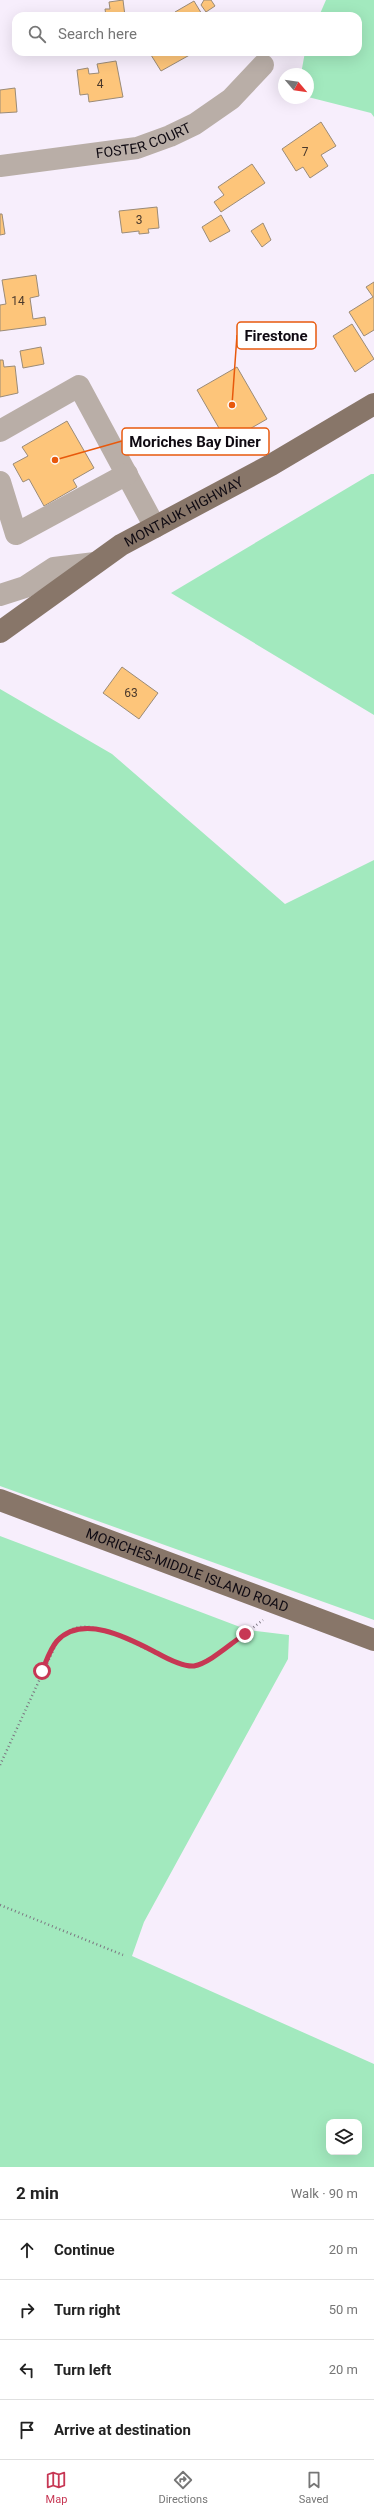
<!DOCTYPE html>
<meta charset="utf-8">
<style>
:root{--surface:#fff;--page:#f2f2f2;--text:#222;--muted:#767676;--line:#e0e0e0;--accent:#c73754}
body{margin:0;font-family:Roboto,sans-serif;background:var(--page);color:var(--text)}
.controls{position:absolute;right:12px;bottom:12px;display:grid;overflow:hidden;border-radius:8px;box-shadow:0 4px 16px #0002}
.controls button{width:36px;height:36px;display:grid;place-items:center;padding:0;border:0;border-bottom:1px solid var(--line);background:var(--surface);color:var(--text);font:20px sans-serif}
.compass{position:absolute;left:278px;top:68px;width:36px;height:36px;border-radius:50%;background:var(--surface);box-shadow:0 4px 16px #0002;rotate:119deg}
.stop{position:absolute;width:12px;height:12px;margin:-9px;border:3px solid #c73754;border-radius:50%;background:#fff}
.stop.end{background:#c73754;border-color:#fff;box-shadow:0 1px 4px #0008}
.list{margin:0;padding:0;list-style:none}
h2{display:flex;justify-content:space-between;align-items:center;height:52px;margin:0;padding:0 16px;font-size:17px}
h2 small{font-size:13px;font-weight:400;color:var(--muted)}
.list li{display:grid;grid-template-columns:26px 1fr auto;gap:12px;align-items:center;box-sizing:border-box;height:60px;padding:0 16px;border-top:1px solid var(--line)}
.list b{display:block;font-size:15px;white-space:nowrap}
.list em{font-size:13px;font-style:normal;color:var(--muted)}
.icon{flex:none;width:22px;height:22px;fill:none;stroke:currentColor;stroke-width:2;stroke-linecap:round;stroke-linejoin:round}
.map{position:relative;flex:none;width:374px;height:2167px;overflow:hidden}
.search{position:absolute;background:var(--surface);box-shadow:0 4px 16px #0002;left:12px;right:12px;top:12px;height:44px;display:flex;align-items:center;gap:10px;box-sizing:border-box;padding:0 14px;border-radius:12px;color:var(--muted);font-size:15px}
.sheet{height:292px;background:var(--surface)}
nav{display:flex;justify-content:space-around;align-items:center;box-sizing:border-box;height:56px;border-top:1px solid var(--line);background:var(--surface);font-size:11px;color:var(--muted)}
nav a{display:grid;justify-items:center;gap:2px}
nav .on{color:var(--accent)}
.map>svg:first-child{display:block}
</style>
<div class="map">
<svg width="374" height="2167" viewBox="0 0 374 2167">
<rect width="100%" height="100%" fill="#f7eefc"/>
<!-- green -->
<path fill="#a2e9be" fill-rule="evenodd" d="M326 0H374V117L371 113 308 97V74H301L305 52H358V16H319Z
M371 474H374V715L171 593Z
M0 689 112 754 285 904 374 860V1620L0 1486Z
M0 1536 248 1630 289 1635 288 1659 144 1922 132 1956 374 2064V2167H0ZM329 2122H359V2152H329Z"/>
<!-- building -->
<path fill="#fdc57a" stroke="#9b8b77" d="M123 0 125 16H106L105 9H110L109 2Z
M211 0 215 6 206 12 201 5 204 0Z
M194 1 203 16H177L175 12Z
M156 52H195L161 71 151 55Z
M116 61 123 97 89 102 88 94 80 95 77 70 88 68 89 74 99 73 97 64Z
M15 88 17 112 0 113V90Z
M321 122 336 146 321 155 328 166 310 178 303 167 296 171 282 149Z
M252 164 265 183 221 212 214 202 224 195 218 187Z
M157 207 159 228 148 229 149 233 139 234V231L122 233 119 211Z
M0 214H2L5 234 0 235Z
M221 215 230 231 210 242 202 227Z
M263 223 271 240 262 247 251 231Z
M36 275 39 296 30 298 33 319 45 317 46 325 0 331V305L6 304 2 280Z
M374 282V330L364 336 349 312 373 297 366 287Z
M352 324 374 359 355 372 333 336Z
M41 347 44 364 23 368 20 351Z
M0 360H3L4 367 15 366 18 393 0 397Z
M237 367 267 419 227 442 197 390Z
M67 421 94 468 73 480 77 487 44 506 29 479 23 482 13 464 28 456 22 447Z
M122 667 158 693 139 719 103 693Z"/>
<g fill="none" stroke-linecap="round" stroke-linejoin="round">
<!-- path -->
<path stroke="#7c7580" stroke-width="2.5" stroke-dasharray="1 3" stroke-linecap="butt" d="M0 1765 57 1642C61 1638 66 1633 71 1630 100 1614 161 1664 192 1666 204 1667 251 1629 263 1620
M0 1905 123 1955"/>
<!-- minor -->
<g stroke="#b9aea7" stroke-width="22">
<path id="s1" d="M0 166 137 148 170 136 195 124 231 99 263 65"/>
<path d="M0 431 79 386 155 527"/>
<path d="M0 482 16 534 127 474"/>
<path d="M0 595 25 587 54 568 95 563"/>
</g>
<!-- major -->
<g stroke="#887669" stroke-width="22">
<path id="s2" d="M0 632 121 545 271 465 374 404"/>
<path id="s3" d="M0 1500 374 1640"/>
</g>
</g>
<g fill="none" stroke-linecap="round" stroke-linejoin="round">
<!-- route -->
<path stroke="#c73754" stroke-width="5" d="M42 1671C46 1662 50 1649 57 1641 83 1613 130 1639 157 1653 166 1658 184 1667 194 1666 210 1663 231 1643 245 1634"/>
</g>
<g text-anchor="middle" stroke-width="3" stroke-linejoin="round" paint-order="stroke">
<!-- number labels -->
<g font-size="12" fill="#4a392c">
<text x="100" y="88">4</text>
<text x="305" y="156">7</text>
<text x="139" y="224">3</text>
<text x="18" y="305">14</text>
<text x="131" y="697">63</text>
</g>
<!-- street labels -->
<g font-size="14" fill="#0f0a12" stroke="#fff">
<text dy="5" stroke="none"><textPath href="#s1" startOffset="146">FOSTER COURT</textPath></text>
<text dy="5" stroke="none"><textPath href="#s2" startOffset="220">MONTAUK HIGHWAY</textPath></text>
<text dy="5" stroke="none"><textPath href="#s3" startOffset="200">MORICHES-MIDDLE ISLAND ROAD</textPath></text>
</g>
</g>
<!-- callouts -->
<path fill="none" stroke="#e8590c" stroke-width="1.5" d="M232 405L237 335M55 460L122 441"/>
<g fill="#e8590c" stroke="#fff" stroke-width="1.5">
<circle cx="232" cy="405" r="4"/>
<circle cx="55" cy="460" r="4"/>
</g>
<g fill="#fff" stroke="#e8590c" stroke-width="1.5">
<rect x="237" y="322" width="79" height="27" rx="4"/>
<rect x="122" y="428" width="147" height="27" rx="4"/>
</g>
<g font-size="15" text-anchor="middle" font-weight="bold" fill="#0f0a12">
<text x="276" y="341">Firestone</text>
<text x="195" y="447">Moriches Bay Diner</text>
</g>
</svg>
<div class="controls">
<button><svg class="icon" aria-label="layers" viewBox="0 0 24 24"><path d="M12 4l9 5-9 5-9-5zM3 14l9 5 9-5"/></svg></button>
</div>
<svg class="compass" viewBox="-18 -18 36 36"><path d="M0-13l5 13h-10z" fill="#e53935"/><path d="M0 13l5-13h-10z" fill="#767676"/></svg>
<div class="stop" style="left:42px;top:1671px"></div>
<div class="stop end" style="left:245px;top:1634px"></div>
<div class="search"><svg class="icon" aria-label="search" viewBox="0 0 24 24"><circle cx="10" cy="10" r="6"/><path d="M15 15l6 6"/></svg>Search here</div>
</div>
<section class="sheet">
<h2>2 min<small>Walk · 90 m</small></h2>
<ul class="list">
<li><svg class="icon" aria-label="ahead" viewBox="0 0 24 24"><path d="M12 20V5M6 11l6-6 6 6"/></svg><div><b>Continue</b></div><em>20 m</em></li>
<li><svg class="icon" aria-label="right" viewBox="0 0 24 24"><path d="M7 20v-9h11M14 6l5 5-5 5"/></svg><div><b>Turn right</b></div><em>50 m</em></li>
<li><svg class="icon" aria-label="left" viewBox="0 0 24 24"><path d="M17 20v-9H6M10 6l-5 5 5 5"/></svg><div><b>Turn left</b></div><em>20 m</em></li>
<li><svg class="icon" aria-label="arrive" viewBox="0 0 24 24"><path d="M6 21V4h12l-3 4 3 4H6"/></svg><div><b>Arrive at destination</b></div></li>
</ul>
</section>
<nav>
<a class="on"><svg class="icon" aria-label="map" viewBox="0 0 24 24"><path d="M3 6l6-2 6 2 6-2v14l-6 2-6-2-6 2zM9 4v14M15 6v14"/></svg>Map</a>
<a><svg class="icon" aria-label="directions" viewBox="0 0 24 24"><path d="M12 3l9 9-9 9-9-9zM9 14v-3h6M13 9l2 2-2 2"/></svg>Directions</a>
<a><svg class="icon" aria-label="saved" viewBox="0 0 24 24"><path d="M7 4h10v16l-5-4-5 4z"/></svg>Saved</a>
</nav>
